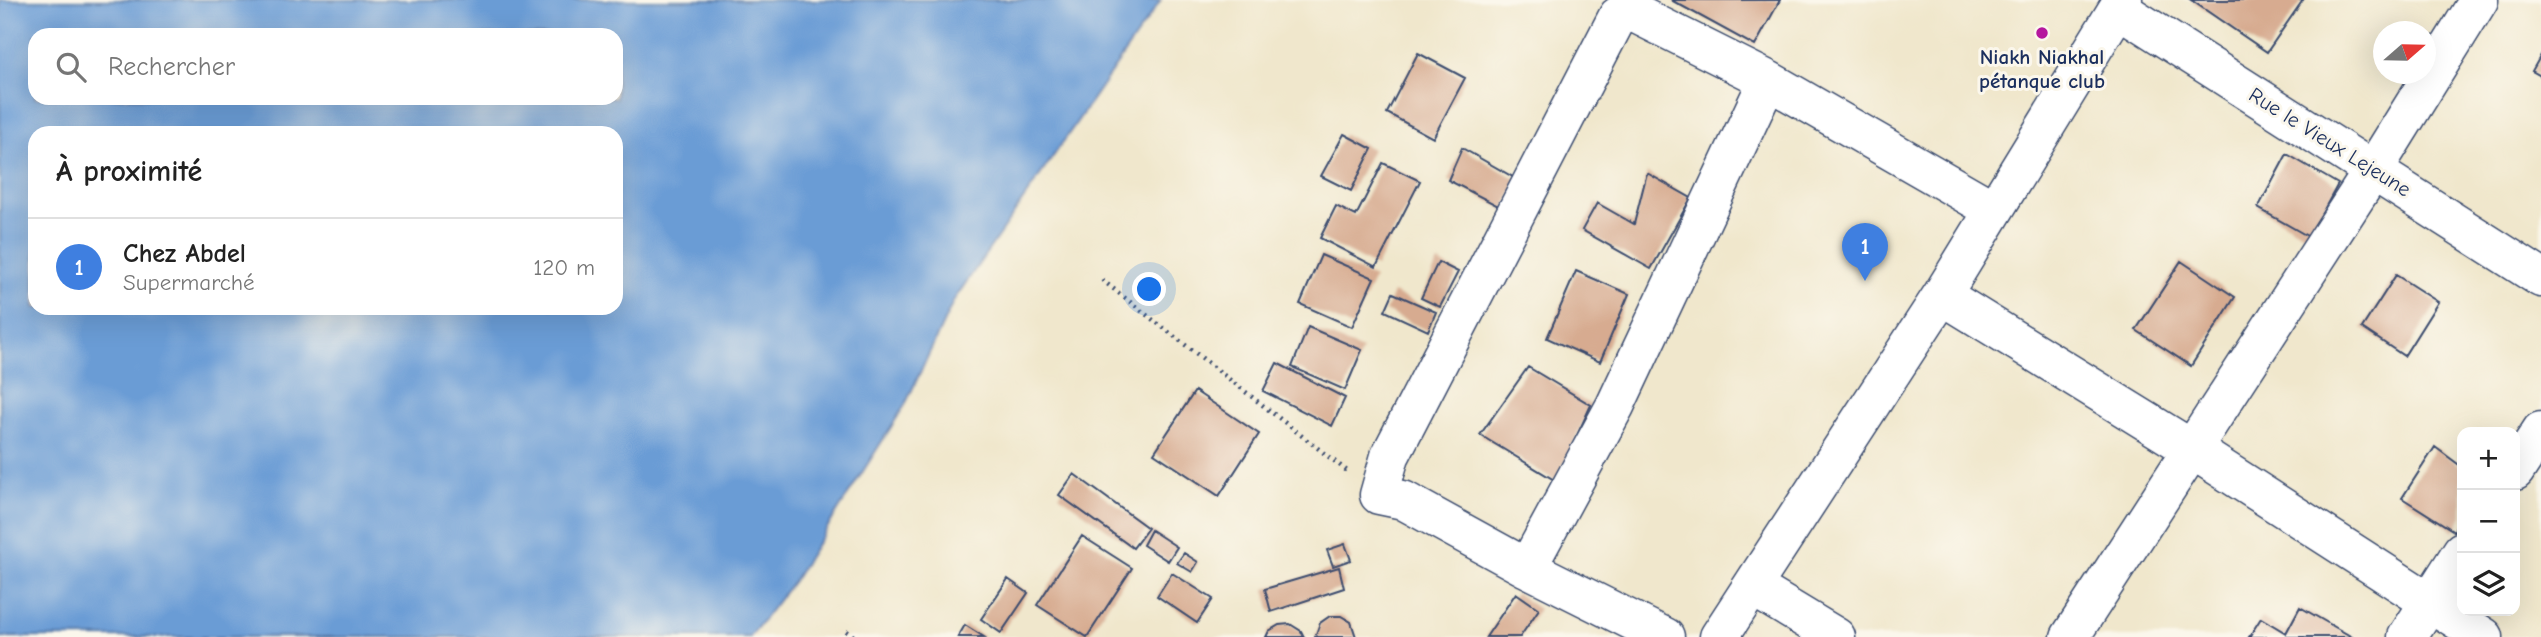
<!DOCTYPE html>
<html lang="fr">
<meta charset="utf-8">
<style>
:root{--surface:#fff;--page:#f6f6f6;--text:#222;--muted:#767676;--line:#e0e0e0;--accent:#111827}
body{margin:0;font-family:"Comic Neue",sans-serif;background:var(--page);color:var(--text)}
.controls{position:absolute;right:21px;bottom:21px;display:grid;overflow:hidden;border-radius:14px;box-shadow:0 7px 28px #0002}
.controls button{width:63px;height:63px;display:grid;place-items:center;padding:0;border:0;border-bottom:2px solid var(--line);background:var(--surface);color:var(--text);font:35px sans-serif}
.compass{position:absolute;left:2373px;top:21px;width:63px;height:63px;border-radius:50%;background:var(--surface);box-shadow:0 7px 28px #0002;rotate:70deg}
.you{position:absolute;left:1150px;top:290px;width:24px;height:24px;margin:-18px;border:5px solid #fff;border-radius:50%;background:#1a73e8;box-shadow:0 0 0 10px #1a73e833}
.badge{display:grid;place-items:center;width:46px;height:46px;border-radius:50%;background:var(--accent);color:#fff;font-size:23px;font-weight:700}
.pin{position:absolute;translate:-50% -58px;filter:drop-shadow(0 2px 4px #0008)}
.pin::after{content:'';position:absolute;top:37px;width:24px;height:21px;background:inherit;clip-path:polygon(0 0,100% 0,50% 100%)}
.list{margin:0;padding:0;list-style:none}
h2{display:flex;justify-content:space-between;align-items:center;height:91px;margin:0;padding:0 28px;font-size:30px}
h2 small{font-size:23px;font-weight:400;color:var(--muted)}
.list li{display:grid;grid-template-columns:46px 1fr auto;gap:21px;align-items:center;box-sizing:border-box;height:98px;padding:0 28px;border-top:2px solid var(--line)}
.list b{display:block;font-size:26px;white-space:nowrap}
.list p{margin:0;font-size:23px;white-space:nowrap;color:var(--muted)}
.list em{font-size:23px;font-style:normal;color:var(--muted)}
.icon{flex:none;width:38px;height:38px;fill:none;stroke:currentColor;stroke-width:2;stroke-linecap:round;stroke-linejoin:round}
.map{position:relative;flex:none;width:2541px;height:637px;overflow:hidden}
.search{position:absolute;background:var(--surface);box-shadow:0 7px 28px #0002;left:28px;top:28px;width:595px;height:77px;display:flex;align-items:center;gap:18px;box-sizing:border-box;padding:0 24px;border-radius:21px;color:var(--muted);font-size:26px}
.panel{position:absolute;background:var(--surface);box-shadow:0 7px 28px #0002;left:28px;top:126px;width:595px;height:189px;border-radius:21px}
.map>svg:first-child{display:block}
</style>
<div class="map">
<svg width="2541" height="637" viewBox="0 0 2541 637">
<rect width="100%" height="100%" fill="#fbf7ec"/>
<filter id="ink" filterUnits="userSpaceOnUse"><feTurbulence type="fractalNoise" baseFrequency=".0143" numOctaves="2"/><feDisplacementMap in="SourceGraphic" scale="14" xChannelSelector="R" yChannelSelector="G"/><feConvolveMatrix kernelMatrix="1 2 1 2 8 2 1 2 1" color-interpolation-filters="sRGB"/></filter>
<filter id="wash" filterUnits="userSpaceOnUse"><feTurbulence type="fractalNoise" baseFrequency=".00686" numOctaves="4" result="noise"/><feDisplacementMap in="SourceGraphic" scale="28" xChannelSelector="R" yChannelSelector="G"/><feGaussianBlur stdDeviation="1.57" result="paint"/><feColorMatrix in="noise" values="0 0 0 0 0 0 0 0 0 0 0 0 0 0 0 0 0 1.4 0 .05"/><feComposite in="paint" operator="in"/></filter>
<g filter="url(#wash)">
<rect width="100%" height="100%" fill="#f0e7cc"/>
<!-- water -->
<path fill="#6b9cd5" stroke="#43669a" stroke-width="2" fill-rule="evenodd" d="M0 0H1161L954 300 905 405 796 577 750 637H0ZM35 35H616V98H35ZM35 133H616V308H35Z"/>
<g id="blocks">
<!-- building -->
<path fill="#d7ab90" d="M1671 0H1780L1755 46Z
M2191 0H2303L2267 52Z
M1418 53 1465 78 1433 138 1387 113Z
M2541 55V76L2532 71Z
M1344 134 1372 149 1351 191 1321 176Z
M1462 148 1518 180 1504 209 1448 180Z
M2287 154 2338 184 2309 237 2258 208Z
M1383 163 1420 181 1376 267 1320 238 1336 206 1356 216Z
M1647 173 1691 198 1651 269 1582 230 1597 203 1634 224Z
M1321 255 1374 278 1352 327 1300 304Z
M2181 261 2235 297 2191 366 2136 330Z
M1438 262 1458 272 1440 307 1421 298Z
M1576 271 1629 294 1600 362 1547 338Z
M2396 275 2438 302 2404 356 2362 328Z
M1393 293 1436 312 1428 331 1385 311Z
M1308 327 1362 350 1345 390 1292 367Z
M1277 363 1345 398 1332 426 1263 391Z
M1528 367 1591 405 1556 481 1480 435Z
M1195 391 1259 434 1219 496 1154 453Z
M2435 447 2462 467V516L2454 531 2402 498Z
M1074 474 1148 528 1133 548 1059 495Z
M1151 530 1177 547 1168 561 1143 545Z
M1082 536 1132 568 1087 637 1037 605Z
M1345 544 1351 560 1333 566 1327 550Z
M1184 553 1198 562 1192 572 1177 563Z
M1339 567 1344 588 1271 612 1265 589Z
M1172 573 1213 599 1197 623 1157 596Z
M1008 579 1028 593 1001 633 981 619Z
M1516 593 1539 609 1520 637H1486Z
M2300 607 2352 637H2249L2261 618 2286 633Z
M1330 616H1341L1351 622 1356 637H1315L1320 623Z
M1290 624 1301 631 1304 637H1266L1269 631 1279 625Z
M965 625 984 637H958Z"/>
</g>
</g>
<g filter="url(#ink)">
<use href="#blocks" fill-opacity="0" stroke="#3b4b6e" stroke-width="2"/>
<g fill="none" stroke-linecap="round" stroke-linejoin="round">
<defs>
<path id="minor" d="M2118 8 2541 278
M1942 295 2193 450 2484 637
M2515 471 2541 431
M1527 568 1615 406 1768 80
M1753 587 1836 637
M1665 637 1527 568 1403 500 1379 495 1390 456 1618 16 1625 12H1632L1768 80 1994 210
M1719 637 1942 295 2123 0
M2070 637 2374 169 2479 0
M2407 637 2462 551"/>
</defs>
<!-- minor casing -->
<use href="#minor" stroke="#3b4b6e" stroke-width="41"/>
<!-- path -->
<path stroke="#3b4b6e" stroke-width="4.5" stroke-dasharray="2 5" stroke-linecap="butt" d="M1102 280 1347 471
M846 631 855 637"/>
<!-- minor -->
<use href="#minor" stroke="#fff" stroke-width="38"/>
</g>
</g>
<!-- markers -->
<circle fill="#b5179e" stroke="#fbf7ec" stroke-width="2.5" cx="2042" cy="33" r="7"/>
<g text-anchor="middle" stroke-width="6" stroke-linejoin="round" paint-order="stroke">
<!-- poi labels -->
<g font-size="21" font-weight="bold" fill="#1b2f5e" stroke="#fbf7ec">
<text x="2042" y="64">Niakh Niakhal<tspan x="2042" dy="24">pétanque club</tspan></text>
</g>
<!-- street labels -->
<g font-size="21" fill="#1b2f5e" stroke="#fbf7ec">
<text transform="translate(2330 142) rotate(32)" y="7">Rue le Vieux Lejeune</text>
</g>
</g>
</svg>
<div class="controls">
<button>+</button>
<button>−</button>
<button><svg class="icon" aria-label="layers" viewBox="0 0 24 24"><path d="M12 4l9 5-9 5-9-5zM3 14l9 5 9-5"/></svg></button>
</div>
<svg class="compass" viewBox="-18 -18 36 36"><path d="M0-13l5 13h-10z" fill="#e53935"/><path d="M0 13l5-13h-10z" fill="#767676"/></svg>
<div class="you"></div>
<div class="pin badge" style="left:1865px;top:281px;background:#3f7fe0">1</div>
<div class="search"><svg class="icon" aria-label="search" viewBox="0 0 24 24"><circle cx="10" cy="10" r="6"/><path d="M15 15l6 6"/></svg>Rechercher</div>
<section class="panel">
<h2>À proximité<small></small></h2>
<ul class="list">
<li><span class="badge" style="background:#3f7fe0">1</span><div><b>Chez Abdel</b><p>Supermarché</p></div><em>120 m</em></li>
</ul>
</section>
</div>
